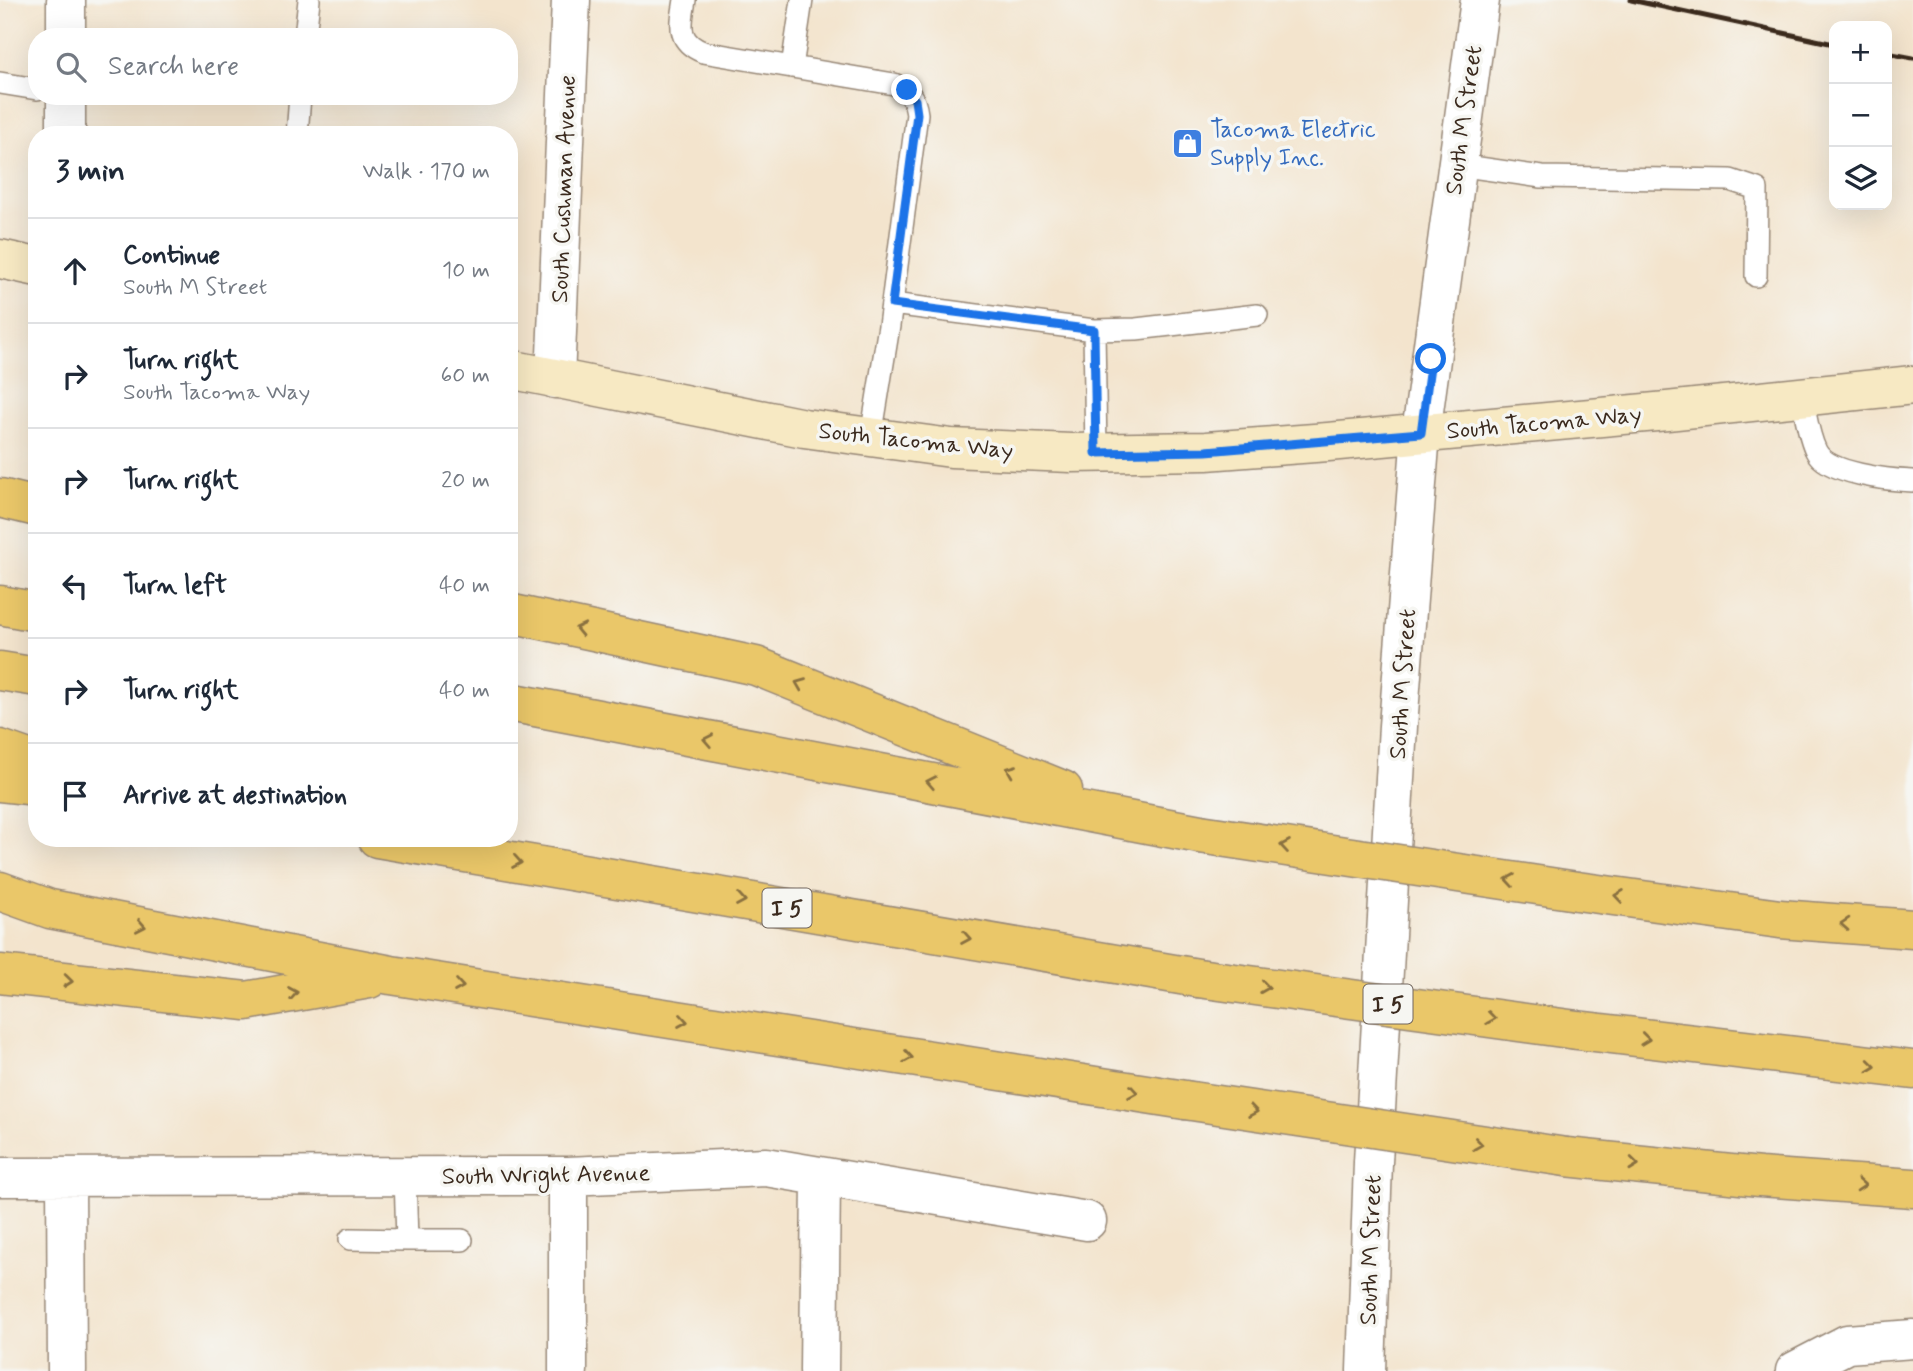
<!DOCTYPE html>
<meta charset="utf-8">
<style>
:root{--surface:#fff;--page:#f2f2f3;--text:#1f2937;--muted:#747a83;--line:#e0e1e3}
body{margin:0;font-family:Mynerve,sans-serif;background:var(--page);color:var(--text)}
.controls{position:absolute;right:21px;top:21px;display:grid;overflow:hidden;border-radius:14px;box-shadow:0 7px 28px #0002}
.controls button{width:63px;height:63px;display:grid;place-items:center;padding:0;border:0;border-bottom:2px solid var(--line);background:var(--surface);color:var(--text);font:35px sans-serif}
.stop{position:absolute;width:21px;height:21px;margin:-16px;border:5px solid #1a73e8;border-radius:50%;background:#fff}
.stop.end{background:#1a73e8;border-color:#fff;box-shadow:0 2px 7px #0008}
.list{margin:0;padding:0;list-style:none}
h2{display:flex;justify-content:space-between;align-items:center;height:91px;margin:0;padding:0 28px;font-size:30px}
h2 small{font-size:23px;font-weight:400;color:var(--muted)}
.list li{display:grid;grid-template-columns:46px 1fr auto;gap:21px;align-items:center;box-sizing:border-box;height:105px;padding:0 28px;border-top:2px solid var(--line)}
.list b{display:block;font-size:26px;white-space:nowrap}
.list p{margin:0;font-size:23px;white-space:nowrap;color:var(--muted)}
.list em{font-size:23px;font-style:normal;color:var(--muted)}
.icon{flex:none;width:38px;height:38px;fill:none;stroke:currentColor;stroke-width:2;stroke-linecap:round;stroke-linejoin:round}
.map{position:relative;flex:none;width:1913px;height:1371px;overflow:hidden}
.search{position:absolute;background:var(--surface);box-shadow:0 7px 28px #0002;left:28px;top:28px;width:490px;height:77px;display:flex;align-items:center;gap:18px;box-sizing:border-box;padding:0 24px;border-radius:28px;color:var(--muted);font-size:26px}
.panel{position:absolute;background:var(--surface);box-shadow:0 7px 28px #0002;left:28px;top:126px;width:490px;height:721px;border-radius:28px}
.map>svg:first-child{display:block}
</style>
<div class="map">
<svg width="1913" height="1371" viewBox="0 0 1913 1371">
<rect width="100%" height="100%" fill="#f6f6f2"/>
<filter id="ink" filterUnits="userSpaceOnUse"><feTurbulence type="fractalNoise" baseFrequency=".0143" numOctaves="2"/><feDisplacementMap in="SourceGraphic" scale="14" xChannelSelector="R" yChannelSelector="G"/><feConvolveMatrix kernelMatrix="1 2 1 2 8 2 1 2 1" color-interpolation-filters="sRGB"/></filter>
<filter id="wash" filterUnits="userSpaceOnUse"><feTurbulence type="fractalNoise" baseFrequency=".00686" numOctaves="4" result="noise"/><feDisplacementMap in="SourceGraphic" scale="28" xChannelSelector="R" yChannelSelector="G"/><feGaussianBlur stdDeviation="1.57" result="paint"/><feColorMatrix in="noise" values="0 0 0 0 0 0 0 0 0 0 0 0 0 0 0 0 0 1.4 0 .05"/><feComposite in="paint" operator="in"/></filter>
<g filter="url(#wash)">
<rect width="100%" height="100%" fill="#f3e4cd"/>
</g>
<g filter="url(#ink)">
<g fill="none" stroke-linecap="round" stroke-linejoin="round">
<defs>
<path id="service" d="M685 0C681 25 676 41 703 52L894 84C910 91 915 98 917 114L889 326 871 437
M305 37 309 0
M792 67 802 0
M0 83 37 89
M297 135 300 96
M1458 165 1542 177 1730 180 1757 189 1756 276
M892 304 1094 330 1136 329 1257 315
M1094 330 1096 453
M1802 398C1806 415 1808 435 1816 451 1827 474 1890 480 1913 481
M405 1176 407 1240H462
M350 1239 407 1240"/>
<path id="minor" d="M66 37V0
M66 135V96
M555 379 571 0
M568 1176V1371
M0 1177 568 1176 766 1167 1087 1221
M66 1177 67 1371
M819 1371 821 1178
M1795 1371 1847 1344 1913 1339"/>
<path id="tertiary" d="M1366 1371 1373 1162 1398 726 1421 433 1480 0"/>
<path id="secondary" d="M0 259 37 267
M509 369 804 428 951 448 1071 453 1206 451 1328 442 1667 411 1913 385"/>
<path id="motorway" d="M0 498 37 507
M0 605 37 612
M509 613 756 666 1063 790
M0 671 37 677
M509 702 1200 834
M0 749 37 762
M0 782 37 786
M377 838 1198 978
M0 891 50 909 391 975 1185 1100
M1577 891 1780 919 1913 929
M0 974 246 1001 369 979
M1577 1030 1913 1070
M1566 1157 1760 1177 1913 1188"/>
</defs>
<!-- service casing -->
<use href="#service" stroke="#978776" stroke-width="24"/>
<!-- minor casing -->
<use href="#minor" stroke="#978776" stroke-width="41"/>
<!-- tertiary casing -->
<use href="#tertiary" stroke="#978776" stroke-width="41"/>
<!-- secondary casing -->
<use href="#secondary" stroke="#978776" stroke-width="41"/>
<!-- motorway casing -->
<use href="#motorway" stroke="#978776" stroke-width="41"/>
<!-- service -->
<use href="#service" stroke="#fff" stroke-width="21"/>
<!-- minor -->
<use href="#minor" stroke="#fff" stroke-width="38"/>
<!-- tertiary -->
<use href="#tertiary" stroke="#fff" stroke-width="38"/>
<!-- secondary -->
<use href="#secondary" stroke="#f7e9c3" stroke-width="38"/>
<!-- motorway -->
<use href="#motorway" stroke="#eac769" stroke-width="38"/>
<!-- rail -->
<path stroke="#3b2a1e" stroke-width="5" d="M1631 0 1834 44
M1887 53 1913 58"/>
<defs>
<path id="motorway-bridge" d="M1200 834 1577 891
M1198 978 1577 1030
M1185 1100 1566 1157"/>
</defs>
<!-- motorway-bridge casing -->
<use href="#motorway-bridge" stroke="#978776" stroke-width="41" stroke-linecap="butt"/>
<!-- motorway-bridge -->
<use href="#motorway-bridge" stroke="#eac769" stroke-width="38"/>
</g>
<!-- one-way arrows -->
<defs><path id="oneway-chevron" d="M-2-3.5L2.5 0L-2 3.5" fill="none" stroke-width="1.6" stroke-linecap="round" stroke-linejoin="round" transform="scale(1.75)"/></defs>
<g stroke="#8a7140">
<use href="#oneway-chevron" transform="translate(580 629) rotate(-167)"/>
<use href="#oneway-chevron" transform="translate(800 684) rotate(-158)"/>
<use href="#oneway-chevron" transform="translate(708 740) rotate(-169)"/>
<use href="#oneway-chevron" transform="translate(1011 770) rotate(-158)"/>
<use href="#oneway-chevron" transform="translate(931 782) rotate(-169)"/>
<use href="#oneway-chevron" transform="translate(1285 846) rotate(-171)"/>
<use href="#oneway-chevron" transform="translate(517 862) rotate(10)"/>
<use href="#oneway-chevron" transform="translate(1510 880) rotate(-171)"/>
<use href="#oneway-chevron" transform="translate(1619 896) rotate(-172)"/>
<use href="#oneway-chevron" transform="translate(741 900) rotate(10)"/>
<use href="#oneway-chevron" transform="translate(1845 924) rotate(-176)"/>
<use href="#oneway-chevron" transform="translate(141 926) rotate(11)"/>
<use href="#oneway-chevron" transform="translate(966 938) rotate(10)"/>
<use href="#oneway-chevron" transform="translate(68 981) rotate(6)"/>
<use href="#oneway-chevron" transform="translate(459 986) rotate(9)"/>
<use href="#oneway-chevron" transform="translate(1265 987) rotate(8)"/>
<use href="#oneway-chevron" transform="translate(293 993) rotate(-10)"/>
<use href="#oneway-chevron" transform="translate(1491 1018) rotate(8)"/>
<use href="#oneway-chevron" transform="translate(683 1021) rotate(9)"/>
<use href="#oneway-chevron" transform="translate(1645 1039) rotate(7)"/>
<use href="#oneway-chevron" transform="translate(908 1057) rotate(9)"/>
<use href="#oneway-chevron" transform="translate(1871 1066) rotate(6)"/>
<use href="#oneway-chevron" transform="translate(1133 1092) rotate(9)"/>
<use href="#oneway-chevron" transform="translate(1253 1111) rotate(8)"/>
<use href="#oneway-chevron" transform="translate(1478 1144) rotate(8)"/>
<use href="#oneway-chevron" transform="translate(1634 1164) rotate(6)"/>
<use href="#oneway-chevron" transform="translate(1861 1185) rotate(4)"/>
</g>
</g>
<g fill="none" stroke-linecap="round" stroke-linejoin="round" filter="url(#ink)">
<!-- route -->
<path stroke="#1a73e8" stroke-width="9" d="M907 90 915 100 917 114 892 304 1094 330 1096 453 1206 451 1421 433 1431 359"/>
</g>
<!-- icons -->
<defs>
<symbol id="shop-square" viewBox="-11 -11 22 22"><rect x="-9" y="-9" width="18" height="18" rx="4" fill="#3f7fe0" stroke="#f6f6f2"/><path d="M-5-2.5h2.3a2.7 3.5 0 0 1 5.4 0H5L5.5 6h-11ZM-1.5-2.5h3a1.5 2.3 0 0 0-3 0Z" fill="#fff"/></symbol>
</defs>
<g fill-rule="evenodd">
<use href="#shop-square" x="1170" y="126" width="35" height="35"/>
</g>
<g text-anchor="middle" stroke-width="7" stroke-linejoin="round" paint-order="stroke">
<!-- shield labels -->
<g fill="#f6f6f2" stroke="#73675e" stroke-width="2">
<rect x="762.5" y="888.5" width="49" height="39" rx="5"/>
<rect x="1363.5" y="984.5" width="49" height="39" rx="5"/>
</g>
<g font-size="23" font-weight="bold" fill="#3b2a1e">
<text x="787" y="916">I 5</text>
<text x="1388" y="1012">I 5</text>
</g>
<!-- street labels -->
<g font-size="24" fill="#3b2a1e" stroke="#f6f6f2">
<text transform="translate(1463 120) rotate(-82)" y="8">South M Street</text>
<text transform="translate(563 189) rotate(-88)" y="8">South Cushman Avenue</text>
<text transform="translate(1544 422) rotate(-5)" y="8">South Tacoma Way</text>
<text transform="translate(916 440) rotate(6)" y="8">South Tacoma Way</text>
<text transform="translate(1402 684) rotate(-86)" y="8">South M Street</text>
<text transform="translate(546 1174) rotate(-1)" y="8">South Wright Avenue</text>
<text transform="translate(1370 1250) rotate(-88)" y="8">South M Street</text>
</g>
<!-- shop labels -->
<g font-size="24" fill="#366cbe" stroke="#f6f6f2" text-anchor="start">
<text x="1210" y="137">Tacoma Electric<tspan x="1210" dy="28">Supply Inc.</tspan></text>
</g>
</g>
</svg>
<div class="controls">
<button>+</button>
<button>−</button>
<button><svg class="icon" aria-label="layers" viewBox="0 0 24 24"><path d="M12 4l9 5-9 5-9-5zM3 14l9 5 9-5"/></svg></button>
</div>
<div class="stop" style="left:1431px;top:359px"></div>
<div class="stop end" style="left:907px;top:90px"></div>
<div class="search"><svg class="icon" aria-label="search" viewBox="0 0 24 24"><circle cx="10" cy="10" r="6"/><path d="M15 15l6 6"/></svg>Search here</div>
<section class="panel">
<h2>3 min<small>Walk · 170 m</small></h2>
<ul class="list">
<li><svg class="icon" aria-label="ahead" viewBox="0 0 24 24"><path d="M12 20V5M6 11l6-6 6 6"/></svg><div><b>Continue</b><p>South M Street</p></div><em>10 m</em></li>
<li><svg class="icon" aria-label="right" viewBox="0 0 24 24"><path d="M7 20v-9h11M14 6l5 5-5 5"/></svg><div><b>Turn right</b><p>South Tacoma Way</p></div><em>60 m</em></li>
<li><svg class="icon" aria-label="right" viewBox="0 0 24 24"><path d="M7 20v-9h11M14 6l5 5-5 5"/></svg><div><b>Turn right</b></div><em>20 m</em></li>
<li><svg class="icon" aria-label="left" viewBox="0 0 24 24"><path d="M17 20v-9H6M10 6l-5 5 5 5"/></svg><div><b>Turn left</b></div><em>40 m</em></li>
<li><svg class="icon" aria-label="right" viewBox="0 0 24 24"><path d="M7 20v-9h11M14 6l5 5-5 5"/></svg><div><b>Turn right</b></div><em>40 m</em></li>
<li><svg class="icon" aria-label="arrive" viewBox="0 0 24 24"><path d="M6 21V4h12l-3 4 3 4H6"/></svg><div><b>Arrive at destination</b></div></li>
</ul>
</section>
</div>
